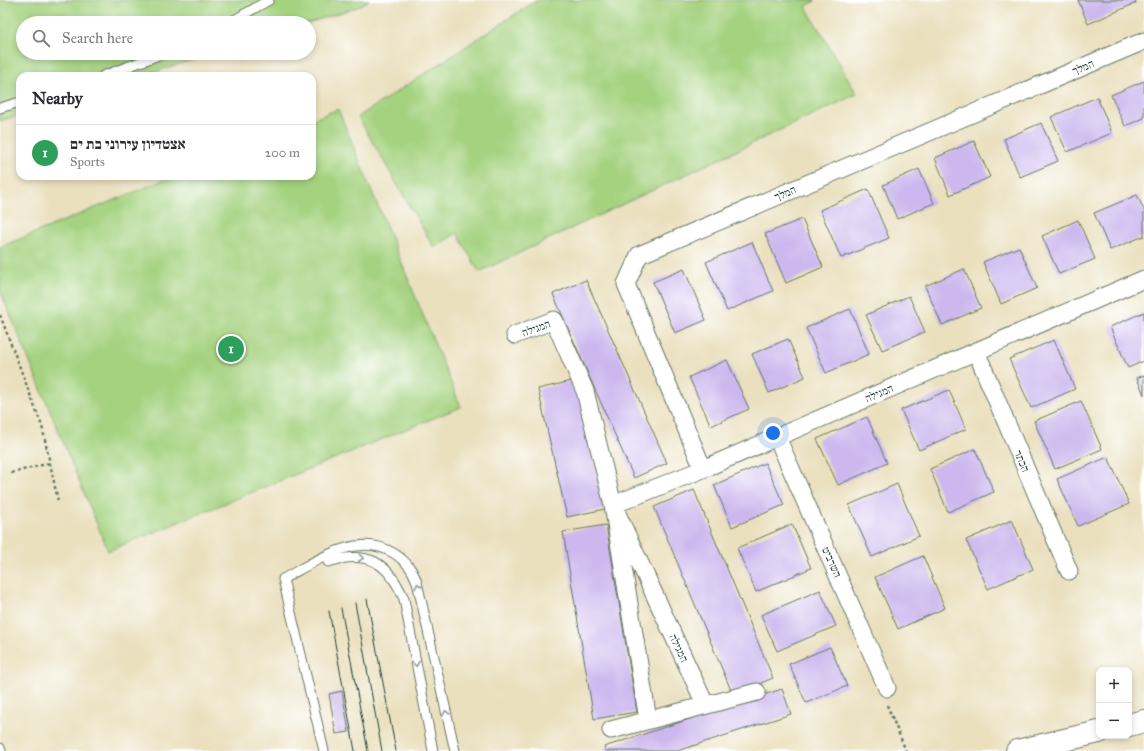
<!DOCTYPE html>
<meta charset="utf-8">
<style>
:root{--surface:#fff;--page:#f7f7f7;--text:#2b2b33;--muted:#7c7c81;--line:#e1e1e2;--accent:#d93025}
body{margin:0;font-family:"IM FELL Great Primer","Frank Ruhl Libre",serif;background:var(--page);color:var(--text)}
.controls{position:absolute;right:12px;bottom:12px;display:grid;overflow:hidden;border-radius:8px;box-shadow:0 2px 6px #0003}
.controls button{width:36px;height:36px;display:grid;place-items:center;padding:0;border:0;border-bottom:1px solid var(--line);background:var(--surface);color:var(--text);font:20px sans-serif}
.you{position:absolute;left:773px;top:433px;width:14px;height:14px;margin:-10px;border:3px solid #fff;border-radius:50%;background:#1a73e8;box-shadow:0 0 0 6px #1a73e833}
.badge{display:grid;place-items:center;width:26px;height:26px;border-radius:50%;background:var(--accent);color:#fff;font-size:13px;font-weight:700}
.pin{position:absolute;translate:-50% -50%;border:2px solid #fff;box-shadow:0 1px 4px #0006}
.list{margin:0;padding:0;list-style:none}
h2{display:flex;justify-content:space-between;align-items:center;height:52px;margin:0;padding:0 16px;font-size:17px}
h2 small{font-size:13px;font-weight:400;color:var(--muted)}
.list li{display:grid;grid-template-columns:26px 1fr auto;gap:12px;align-items:center;box-sizing:border-box;height:56px;padding:0 16px;border-top:1px solid var(--line)}
.list b{display:block;font-size:15px;white-space:nowrap}
.list p{margin:0;font-size:13px;white-space:nowrap;color:var(--muted)}
.list em{font-size:13px;font-style:normal;color:var(--muted)}
.icon{flex:none;width:22px;height:22px;fill:none;stroke:currentColor;stroke-width:2;stroke-linecap:round;stroke-linejoin:round}
.map{position:relative;flex:none;width:1144px;height:751px;overflow:hidden}
.search{position:absolute;background:var(--surface);box-shadow:0 2px 6px #0003;left:16px;top:16px;width:300px;height:44px;display:flex;align-items:center;gap:10px;box-sizing:border-box;padding:0 14px;border-radius:22px;color:var(--muted);font-size:15px}
.panel{position:absolute;background:var(--surface);box-shadow:0 2px 6px #0003;left:16px;top:72px;width:300px;height:108px;border-radius:12px}
.map>svg:first-child{display:block}
</style>
<div class="map">
<svg width="1144" height="751" viewBox="0 0 1144 751">
<rect width="100%" height="100%" fill="#fff"/>
<filter id="ink" filterUnits="userSpaceOnUse"><feTurbulence type="fractalNoise" baseFrequency=".025" numOctaves="2"/><feDisplacementMap in="SourceGraphic" scale="8" xChannelSelector="R" yChannelSelector="G"/><feConvolveMatrix kernelMatrix="1 2 1 2 8 2 1 2 1" color-interpolation-filters="sRGB"/></filter>
<filter id="wash" filterUnits="userSpaceOnUse"><feTurbulence type="fractalNoise" baseFrequency=".012" numOctaves="4" result="noise"/><feDisplacementMap in="SourceGraphic" scale="16" xChannelSelector="R" yChannelSelector="G"/><feGaussianBlur stdDeviation="0.9" result="paint"/><feColorMatrix in="noise" values="0 0 0 0 0 0 0 0 0 0 0 0 0 0 0 0 0 1.4 0 .05"/><feComposite in="paint" operator="in"/></filter>
<g filter="url(#wash)">
<rect width="100%" height="100%" fill="#eae0be"/>
<!-- green -->
<path fill="#a4d27f" stroke="#62885a" d="M0 0H369L358 7 308 23H23V53H214L142 76H20V115L0 121Z
M537 0H816L806 7 857 94 479 272 457 233 434 248 358 117Z
M338 109 461 407 108 551 0 290V247L173 176H312V120Z"/>
<g id="blocks">
<!-- building -->
<path fill="#ccb8ee" d="M1078 0H1135L1136 3 1088 24Z
M1144 81V118L1125 126 1111 95Z
M1097 97 1112 133 1067 152 1051 117Z
M1041 123 1058 161 1020 177 1004 139Z
M974 141 990 177 950 195 935 158Z
M919 169 934 203 897 219 883 185Z
M868 189 889 238 841 258 820 210Z
M1137 195 1144 210V236L1110 250 1094 213Z
M802 219 823 267 786 283 765 234Z
M1078 220 1095 259 1059 274 1042 236Z
M752 242 773 291 727 311 706 262Z
M1019 247 1037 288 1001 304 983 262Z
M684 269 706 320 675 333 653 282Z
M964 269 981 308 942 325 925 286Z
M586 280 667 463 634 478 553 294Z
M909 296 925 332 882 350 866 315Z
M850 309 869 354 826 373 806 328Z
M1144 312V361L1128 368 1110 327Z
M788 339 805 377 769 393 752 354Z
M1054 340 1075 389 1031 408 1009 359Z
M727 360 749 409 711 426 689 377Z
M1144 375V395L1137 378Z
M576 380 605 509 567 517 538 389Z
M949 390 966 429 919 450 901 410Z
M1081 401 1102 449 1055 469 1034 421Z
M867 417 887 463 838 485 817 439Z
M975 449 994 492 948 512 930 469Z
M1108 457 1129 504 1078 526 1057 479Z
M765 463 784 505 732 527 714 485Z
M897 484 919 536 872 557 849 505Z
M694 490 773 678 733 695 654 507Z
M1012 520 1033 569 988 589 966 540Z
M792 524 811 568 756 592 737 548Z
M606 525 637 712 594 719 563 532Z
M923 556 945 608 898 629 875 577Z
M820 590 836 626 777 651 761 615Z
M830 647 847 686 806 703 789 664Z
M782 689 791 714 677 751H606L604 747Z
M342 691 349 732 336 734 329 694Z"/>
</g>
</g>
<g filter="url(#ink)">
<use href="#blocks" fill-opacity="0" stroke="#667664" stroke-width="1"/>
<g fill="none" stroke-linecap="round" stroke-linejoin="round">
<defs>
<path id="service" d="M229 23 269 0
M103 76 164 53
M0 108 20 102
M328 562C367 550 388 561 404 599L433 751
M283 579C316 561 358 530 395 554 407 562 412 569 417 582L455 751
M283 579 324 751
M0 748 1 751"/>
<path id="minor" d="M515 335 554 320 585 391 613 505 648 720
M976 351 1069 571
M777 437 887 688
M703 469 626 284 639 255 1144 41
M705 704 613 505 703 469 1144 279
M611 730 757 692"/>
<path id="tertiary" d="M1129 725 1144 721
M1017 751 1099 732"/>
</defs>
<!-- service casing -->
<use href="#service" stroke="#667664" stroke-width="11"/>
<!-- minor casing -->
<use href="#minor" stroke="#667664" stroke-width="19"/>
<!-- tertiary casing -->
<use href="#tertiary" stroke="#667664" stroke-width="24"/>
<!-- path -->
<path stroke="#667664" stroke-width="2.5" stroke-dasharray="3 3" stroke-linecap="butt" d="M0 315 42 426 58 501
M11 473 50 463
M887 705 906 751"/>
<!-- service -->
<use href="#service" stroke="#fff" stroke-width="9"/>
<!-- minor -->
<use href="#minor" stroke="#fff" stroke-width="17"/>
<!-- tertiary -->
<use href="#tertiary" stroke="#fff" stroke-width="22"/>
<!-- tram -->
<path stroke="#1f3d34" stroke-width="1" d="M367 599 396 751
M355 603 382 751
M341 608 368 751
M329 611 355 751"/>
</g>
<!-- one-way arrows -->
<defs><path id="oneway-chevron" d="M-2-3.5L2.5 0L-2 3.5" fill="none" stroke-width="1.6" stroke-linecap="round" stroke-linejoin="round"/></defs>
<g stroke="#8f9e9a">
<use href="#oneway-chevron" transform="translate(361 558) rotate(6)"/>
<use href="#oneway-chevron" transform="translate(418 586) rotate(-104)"/>
<use href="#oneway-chevron" transform="translate(416 664) rotate(79)"/>
<use href="#oneway-chevron" transform="translate(446 713) rotate(-102)"/>
</g>
</g>
<g text-anchor="middle" stroke-width="3" stroke-linejoin="round" paint-order="stroke">
<!-- street labels -->
<g font-size="11" fill="#1f3d34" stroke="#fff">
<text transform="translate(1083 67) rotate(-23)" y="4">המלך</text>
<text transform="translate(785 193) rotate(-23)" y="4">המלך</text>
<text transform="translate(536 328) rotate(-20)" y="4">המגילה</text>
<text transform="translate(879 393) rotate(-23)" y="4">המגילה</text>
<text transform="translate(1022 461) rotate(67)" y="4">הכתר</text>
<text transform="translate(832 562) rotate(66)" y="4">השרביט</text>
<text transform="translate(679 648) rotate(65)" y="4">המגילה</text>
</g>
</g>
</svg>
<div class="controls">
<button>+</button>
<button>−</button>
</div>
<div class="you"></div>
<div class="pin badge" style="left:231px;top:349px;background:#2e9e5b">1</div>
<div class="search"><svg class="icon" aria-label="search" viewBox="0 0 24 24"><circle cx="10" cy="10" r="6"/><path d="M15 15l6 6"/></svg>Search here</div>
<section class="panel">
<h2>Nearby<small></small></h2>
<ul class="list">
<li><span class="badge" style="background:#2e9e5b">1</span><div><b>אצטדיון עירוני בת ים</b><p>Sports</p></div><em>200 m</em></li>
</ul>
</section>
</div>
